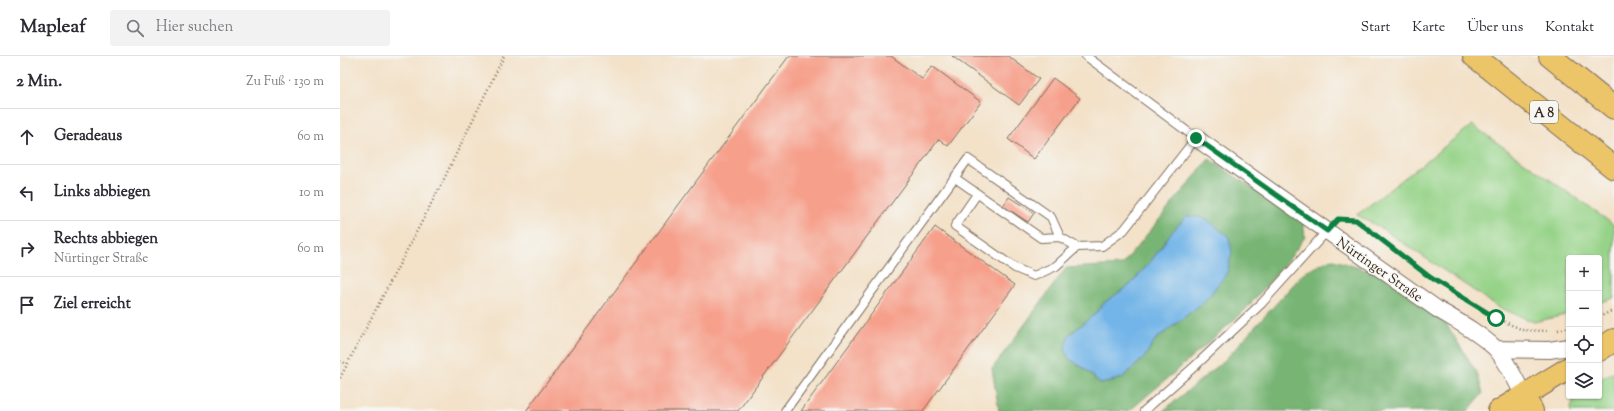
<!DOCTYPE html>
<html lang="de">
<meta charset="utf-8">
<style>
:root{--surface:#fff;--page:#f2f2f3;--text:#2b2b33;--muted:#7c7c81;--line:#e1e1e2}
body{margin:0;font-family:"Sorts Mill Goudy",serif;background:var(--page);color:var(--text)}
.controls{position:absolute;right:12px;bottom:12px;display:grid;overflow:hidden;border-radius:4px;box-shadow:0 1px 3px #0004}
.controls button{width:36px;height:36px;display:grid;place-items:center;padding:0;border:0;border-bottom:1px solid var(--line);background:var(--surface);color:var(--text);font:20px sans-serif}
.stop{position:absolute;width:12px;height:12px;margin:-9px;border:3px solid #0b8043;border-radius:50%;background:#fff}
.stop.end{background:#0b8043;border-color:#fff;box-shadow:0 1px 4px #0008}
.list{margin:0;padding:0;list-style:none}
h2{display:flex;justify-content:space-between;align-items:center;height:52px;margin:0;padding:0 16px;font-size:17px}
h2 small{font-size:13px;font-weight:400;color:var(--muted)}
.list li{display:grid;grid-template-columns:26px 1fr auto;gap:12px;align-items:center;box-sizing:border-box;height:56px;padding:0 16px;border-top:1px solid var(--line)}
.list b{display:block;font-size:15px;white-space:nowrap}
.list p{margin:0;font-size:13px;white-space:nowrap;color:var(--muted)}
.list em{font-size:13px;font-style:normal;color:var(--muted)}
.icon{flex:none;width:22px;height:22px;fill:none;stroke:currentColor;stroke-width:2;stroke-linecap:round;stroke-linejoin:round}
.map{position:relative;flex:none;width:1274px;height:355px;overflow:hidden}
header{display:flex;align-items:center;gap:24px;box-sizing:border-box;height:56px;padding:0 20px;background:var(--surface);border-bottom:1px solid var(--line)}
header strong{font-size:19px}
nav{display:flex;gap:22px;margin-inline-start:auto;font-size:14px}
.search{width:280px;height:36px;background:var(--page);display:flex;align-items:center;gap:10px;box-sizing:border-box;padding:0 14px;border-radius:4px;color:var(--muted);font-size:15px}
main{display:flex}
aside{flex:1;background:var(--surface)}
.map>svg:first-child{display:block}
</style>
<header>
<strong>Mapleaf</strong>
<div class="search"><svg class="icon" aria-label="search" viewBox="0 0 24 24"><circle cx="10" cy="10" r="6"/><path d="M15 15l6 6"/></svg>Hier suchen</div>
<nav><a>Start</a><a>Karte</a><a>Über uns</a><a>Kontakt</a></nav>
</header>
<main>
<aside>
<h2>2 Min.<small>Zu Fuß · 130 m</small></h2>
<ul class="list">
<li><svg class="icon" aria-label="ahead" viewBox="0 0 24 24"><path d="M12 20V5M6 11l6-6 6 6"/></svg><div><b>Geradeaus</b></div><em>60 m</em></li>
<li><svg class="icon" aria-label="left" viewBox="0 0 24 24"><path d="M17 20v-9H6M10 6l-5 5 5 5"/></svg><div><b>Links abbiegen</b></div><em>10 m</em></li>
<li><svg class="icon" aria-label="right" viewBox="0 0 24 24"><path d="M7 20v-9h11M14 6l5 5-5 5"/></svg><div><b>Rechts abbiegen</b><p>Nürtinger Straße</p></div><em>60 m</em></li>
<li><svg class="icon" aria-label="arrive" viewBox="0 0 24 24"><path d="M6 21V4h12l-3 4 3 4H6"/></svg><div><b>Ziel erreicht</b></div></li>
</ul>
</aside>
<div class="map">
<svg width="1274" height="355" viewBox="0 0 1274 355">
<rect width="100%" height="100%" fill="#f6f6f2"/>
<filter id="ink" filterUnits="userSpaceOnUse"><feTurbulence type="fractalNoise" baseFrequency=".025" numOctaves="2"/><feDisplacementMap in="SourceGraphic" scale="8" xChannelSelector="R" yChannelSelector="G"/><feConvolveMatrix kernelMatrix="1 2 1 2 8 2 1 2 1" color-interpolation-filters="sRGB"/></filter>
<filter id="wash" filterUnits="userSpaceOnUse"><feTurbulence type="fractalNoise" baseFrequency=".012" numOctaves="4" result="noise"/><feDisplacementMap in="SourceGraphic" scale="16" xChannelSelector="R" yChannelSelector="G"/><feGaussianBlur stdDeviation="0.9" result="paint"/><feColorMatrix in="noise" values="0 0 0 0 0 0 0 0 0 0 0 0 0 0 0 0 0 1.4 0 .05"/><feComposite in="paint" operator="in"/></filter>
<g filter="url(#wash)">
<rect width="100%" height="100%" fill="#f3e1c8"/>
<!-- green -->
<path fill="#96d388" stroke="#687e53" d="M1132 69 1274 169V242L1259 247V202H1229V258L1194 266 1158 251 1041 172 1017 159Z
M1274 315V355H1230L1235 340H1259V324Z"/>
<!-- forest -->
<path fill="#78b574" stroke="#5a7049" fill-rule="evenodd" d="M869 103 963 166 965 181 947 206 903 256 834 317 789 355H659L652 313 726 212 782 209ZM830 178 865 245 815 284 805 301 782 322 761 328 745 313 728 302 729 279 755 258 765 246 790 229 812 204Z
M991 203 1042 219 1105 266 1137 317 1143 337 1128 355H823L884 305 964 217Z"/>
<!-- water -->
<path fill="#73b5e8" stroke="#577083" d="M847 160 865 162 889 181 892 196 887 217 865 245 815 284 805 301 782 322 761 328 745 313 728 302 725 291 729 279 755 258 765 246 790 229 812 204 830 178Z"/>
<g id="blocks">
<!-- building -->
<path fill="#f69f8a" d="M449 0H551L582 23 592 10 641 46 608 90 599 83 398 355H186Z
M612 0H668L699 23 679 49Z
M713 22 740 42 694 103 668 83Z
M669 141 694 157 688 166 663 150Z
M595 171 675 229 583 355H461Z"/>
</g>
</g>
<g filter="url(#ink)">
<use href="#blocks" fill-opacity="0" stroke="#7b6a5a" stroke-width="1"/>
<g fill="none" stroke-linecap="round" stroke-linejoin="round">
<defs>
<path id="lane" d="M615 122 701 182 720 181 737 191 762 190 784 174 856 82 746 0
M637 138 615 170 675 212 694 220 716 210 737 191
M445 355 628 103 711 161 720 181
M804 355 855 310 922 247 987 175"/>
<path id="street" d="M856 82 1097 253C1117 265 1138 276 1155 292 1165 302 1177 326 1184 340
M1156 293 1209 294 1229 291"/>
<path id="primary" d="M1259 294 1274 284
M1159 355 1229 312"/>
<path id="highway" d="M1134 0 1274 112
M1210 0 1274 52
M1184 340 1192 355"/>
</defs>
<!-- lane casing -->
<use href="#lane" stroke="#7b6a5a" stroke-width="10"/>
<!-- street casing -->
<use href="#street" stroke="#7b6a5a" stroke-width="18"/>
<!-- primary casing -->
<use href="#primary" stroke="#7b6a5a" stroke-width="24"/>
<!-- highway casing -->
<use href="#highway" stroke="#7b6a5a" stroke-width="24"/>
<!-- path -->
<path stroke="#7b6a5a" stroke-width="2.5" stroke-dasharray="1 3" stroke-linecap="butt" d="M1000 163 1016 164 1091 222 1156 262 1183 274 1207 275
M1259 261 1274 254
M1218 274 1229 271
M0 305 7 308
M0 322 102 127 164 0"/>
<!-- lane -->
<use href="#lane" stroke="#fff" stroke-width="8"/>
<!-- street -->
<use href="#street" stroke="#fff" stroke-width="16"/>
<!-- primary -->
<use href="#primary" stroke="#edc569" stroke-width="22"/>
<!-- highway -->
<use href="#highway" stroke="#edc569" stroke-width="22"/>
</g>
</g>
<g fill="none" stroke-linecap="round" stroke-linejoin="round" filter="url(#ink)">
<!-- route -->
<path stroke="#0b8043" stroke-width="5" d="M856 82 987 175 998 163 1016 164 1091 222 1156 262"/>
</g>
<g text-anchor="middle" stroke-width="3" stroke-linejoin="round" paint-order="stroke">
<!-- shield labels -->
<rect fill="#f6f6f2" stroke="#73675e" stroke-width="1" x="1190" y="45" width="28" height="22" rx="3"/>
<g font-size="13" font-weight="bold" fill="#3b2a1e">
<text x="1204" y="61">A 8</text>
</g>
<!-- street labels -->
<g font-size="14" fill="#3b2a1e" stroke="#f6f6f2">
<text transform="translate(1040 213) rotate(35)" y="5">Nürtinger Straße</text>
</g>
</g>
</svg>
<div class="controls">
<button>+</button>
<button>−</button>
<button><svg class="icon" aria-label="locate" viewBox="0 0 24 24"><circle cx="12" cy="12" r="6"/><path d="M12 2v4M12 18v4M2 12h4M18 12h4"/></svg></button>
<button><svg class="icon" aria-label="layers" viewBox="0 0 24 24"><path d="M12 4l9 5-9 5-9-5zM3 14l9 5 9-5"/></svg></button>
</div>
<div class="stop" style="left:1156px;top:262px"></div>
<div class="stop end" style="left:856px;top:82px"></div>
</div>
</main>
